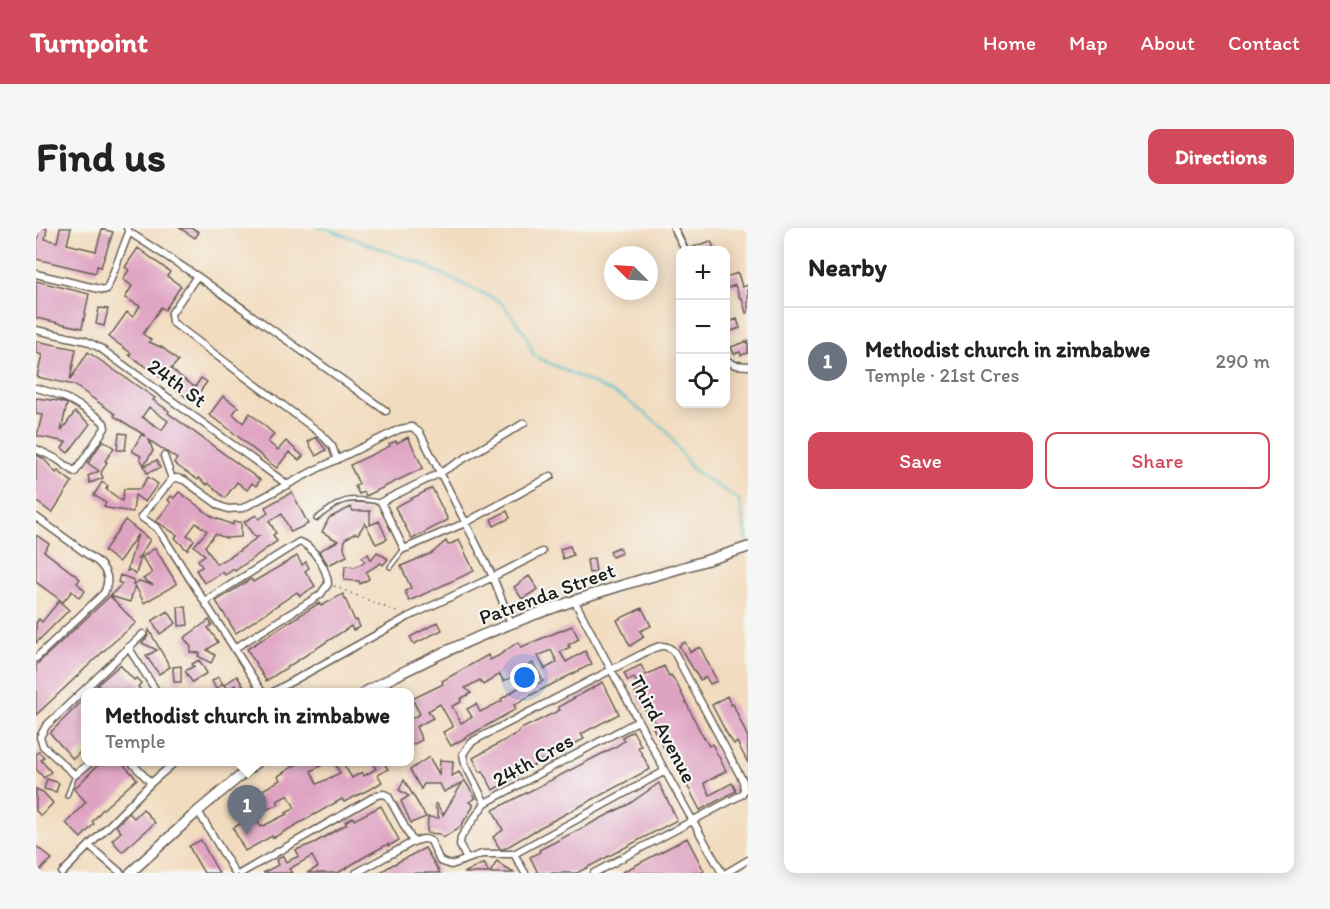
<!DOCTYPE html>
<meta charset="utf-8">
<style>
:root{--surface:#fff;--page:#f6f6f6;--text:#222;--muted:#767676;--line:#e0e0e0;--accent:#d1495b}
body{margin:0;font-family:Itim,sans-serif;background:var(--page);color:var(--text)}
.controls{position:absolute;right:18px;top:18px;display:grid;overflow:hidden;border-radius:12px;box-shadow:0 3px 15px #0003}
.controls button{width:54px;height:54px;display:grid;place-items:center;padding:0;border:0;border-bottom:2px solid var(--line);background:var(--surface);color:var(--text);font:30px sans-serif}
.compass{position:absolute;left:568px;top:18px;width:54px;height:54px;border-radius:50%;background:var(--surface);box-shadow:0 3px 15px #0003;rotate:294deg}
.you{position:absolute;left:489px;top:450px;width:21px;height:21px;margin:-15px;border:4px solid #fff;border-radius:50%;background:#1a73e8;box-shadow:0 0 0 9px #1a73e833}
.badge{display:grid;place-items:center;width:39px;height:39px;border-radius:50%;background:var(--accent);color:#fff;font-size:20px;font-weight:700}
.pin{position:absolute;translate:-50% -50px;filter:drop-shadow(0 2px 3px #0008)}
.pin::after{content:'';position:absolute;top:32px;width:21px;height:18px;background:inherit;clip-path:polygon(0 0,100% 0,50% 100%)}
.popup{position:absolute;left:45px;top:460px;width:333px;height:78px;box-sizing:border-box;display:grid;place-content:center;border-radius:12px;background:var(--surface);filter:drop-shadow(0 2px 4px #0005);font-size:20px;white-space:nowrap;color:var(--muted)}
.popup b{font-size:22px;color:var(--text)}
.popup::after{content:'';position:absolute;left:50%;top:100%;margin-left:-12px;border:12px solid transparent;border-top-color:var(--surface)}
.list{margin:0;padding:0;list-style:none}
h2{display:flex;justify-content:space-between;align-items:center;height:78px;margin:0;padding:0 24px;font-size:26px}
h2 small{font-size:20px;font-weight:400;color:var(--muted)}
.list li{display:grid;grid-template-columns:39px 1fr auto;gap:18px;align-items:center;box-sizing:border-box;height:108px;padding:0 24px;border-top:2px solid var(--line)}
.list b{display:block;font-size:22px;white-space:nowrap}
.list p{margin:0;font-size:20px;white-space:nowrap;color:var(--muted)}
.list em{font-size:20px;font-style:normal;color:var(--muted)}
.actions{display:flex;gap:12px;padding:18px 24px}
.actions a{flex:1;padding:14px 0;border:2px solid var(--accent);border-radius:12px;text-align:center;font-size:21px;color:var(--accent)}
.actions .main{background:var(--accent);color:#fff}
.icon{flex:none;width:33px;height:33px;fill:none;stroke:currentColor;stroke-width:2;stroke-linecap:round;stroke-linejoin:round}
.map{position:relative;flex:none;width:712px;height:645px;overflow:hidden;border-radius:12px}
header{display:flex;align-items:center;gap:36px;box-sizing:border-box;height:84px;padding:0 30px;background:var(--accent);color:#fff}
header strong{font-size:28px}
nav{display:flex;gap:33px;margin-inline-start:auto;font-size:21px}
.intro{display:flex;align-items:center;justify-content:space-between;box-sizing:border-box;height:144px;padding:0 36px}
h1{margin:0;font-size:42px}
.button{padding:15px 27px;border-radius:12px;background:var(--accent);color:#fff;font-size:21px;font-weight:700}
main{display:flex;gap:36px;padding:0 36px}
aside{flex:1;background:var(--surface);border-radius:12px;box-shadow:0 3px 15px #0003}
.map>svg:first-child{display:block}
</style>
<header>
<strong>Turnpoint</strong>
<nav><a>Home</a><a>Map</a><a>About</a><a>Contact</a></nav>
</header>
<div class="intro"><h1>Find us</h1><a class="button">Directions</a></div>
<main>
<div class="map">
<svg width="712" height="645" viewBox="0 0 712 645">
<rect width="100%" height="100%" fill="#f6f6f2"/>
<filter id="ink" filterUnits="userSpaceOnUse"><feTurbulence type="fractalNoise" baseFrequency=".0167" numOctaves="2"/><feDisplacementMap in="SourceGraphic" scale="12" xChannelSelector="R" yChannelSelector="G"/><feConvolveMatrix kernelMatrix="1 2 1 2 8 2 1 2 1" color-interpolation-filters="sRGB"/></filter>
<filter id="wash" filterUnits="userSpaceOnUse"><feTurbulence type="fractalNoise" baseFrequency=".008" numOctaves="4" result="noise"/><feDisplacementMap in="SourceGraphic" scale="24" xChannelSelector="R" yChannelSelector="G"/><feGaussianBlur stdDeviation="1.35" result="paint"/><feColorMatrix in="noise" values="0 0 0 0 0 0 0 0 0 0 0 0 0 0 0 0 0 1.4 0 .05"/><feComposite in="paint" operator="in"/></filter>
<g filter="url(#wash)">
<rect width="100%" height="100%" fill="#f2dcbf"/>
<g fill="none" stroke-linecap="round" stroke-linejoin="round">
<!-- stream -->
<path stroke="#54c2c9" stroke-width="2" d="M281 0H289L383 35 465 74 490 107 498 128 588 170 629 201 656 241 703 272 712 314"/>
</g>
<g id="blocks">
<!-- building -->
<path fill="#dfa3c2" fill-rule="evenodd" d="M0 0H11L9 11 21 14 24 0H35L31 16 60 23 66 1 77 4 65 39 61 38 60 45 0 31 2 5H0Z
M144 0H156L163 4 159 10Z
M675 13 678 21 654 22V20Z
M102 20 134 44 131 48 145 58 129 82 125 79 107 106 115 112 113 114 127 120 142 133 135 141 149 152 159 159 165 150 171 154 156 174 119 145 93 127 95 125 73 109 91 84 97 89 104 78 89 70 96 58 87 51 93 42 89 39Z
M702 45 706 59 712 57V84L710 85 706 70H704L699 57 690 61V49Z
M0 53 53 66 46 100 0 90Z
M63 80 72 81 68 98 60 96Z
M701 91 704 100 690 105V95Z
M0 113 40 121 34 152 52 124 119 170 117 172 133 183 132 185 224 252 220 258 216 255 211 262 201 254 189 270 172 255 171 257 163 250 162 252 143 239 138 235 141 231 113 212 117 223 108 237 104 230 105 228 96 223 105 207 110 208 78 188 79 186 38 157 1 149 6 127 0 125ZM113 179 132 193 126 202 106 189Z
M712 113V125L705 127 704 124 698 126 695 119Z
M187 168 202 179 197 186 207 195 214 185 238 206 232 214 242 222 250 213 267 228 263 232 253 224 241 240 234 235 188 197 173 187Z
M0 170 23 173 31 176 25 203 39 184 54 196 32 225 26 220 30 214 1 208 6 187 0 186Z
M83 205 91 206 89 222H81Z
M280 209 290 222 280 228 272 214Z
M372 209 387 240 330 268 328 264 323 266 319 258 323 256 314 237 354 218 353 216 360 213 361 215Z
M67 212 78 220 69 233 71 234 65 245 67 250 54 255 52 248 63 243 52 235Z
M0 227 7 230 20 245 22 243 36 254 16 285 0 273Z
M121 232 124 240 111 245 108 238Z
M112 249 122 256 109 274 99 267 97 284 71 280 68 278 70 275 58 267 66 254 72 258 70 261 86 273 88 261H104Z
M396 260 412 292 376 311 359 279Z
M143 264 177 289 197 297V294H205V309L190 310 179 306 169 318 180 336 197 327 223 308H218L208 294 220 287 223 291 232 285 229 279 256 264 272 296 255 304 246 286 233 293 240 305 237 307 241 313 199 343 198 341 189 347 187 344 168 355 160 342 166 339 162 332 169 327 158 318 171 303 160 295 151 307 158 312 151 322 139 310 141 307 120 293 135 275 132 272 135 268 138 270Z
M315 279 317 283H334V297L343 293 351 311 340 316 329 295 322 306 319 305 309 311 308 320 311 328 292 337 283 323 302 313 286 304 293 290Z
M471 283 474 290 458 298 455 291Z
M89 292 114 312 101 332 105 329 100 346 94 342 91 343 102 306 83 334 68 323Z
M0 307 13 316 8 323 44 351 41 355 49 363 43 370 36 363 27 374 0 354Z
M423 312 438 343 373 373 369 363 375 360 365 338 396 325 410 313 412 317Z
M534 318 537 327 527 331 524 321Z
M583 319 586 325 576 329 574 323Z
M119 320 141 356 108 375 99 357 94 374 74 368 86 356 82 354 84 347 98 352 97 357 103 353 117 357 107 351 116 345 106 329Z
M341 324 352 331 347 337 345 335 330 344 333 351 324 356 323 353 308 352 309 338 319 339 329 334 326 329 332 326 335 332Z
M261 328 266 337 270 334 273 340 269 343 279 358 264 368 261 364 200 405 180 373 215 351 217 354Z
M558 330 560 344 553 345 551 332Z
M493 348 502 361 486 371 478 359Z
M307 366 319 393 321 392 324 399 317 402 315 398 230 453 211 421 283 375 285 378Z
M74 368 100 395 73 418 0 487V437Z
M23 373 33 382 0 415V395L3 391 6 394Z
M142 379H150L152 397 143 398Z
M606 380 615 398 604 403 608 409 594 418 581 392Z
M132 383 140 395 124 406 116 393Z
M173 392 176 397 172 400 182 414 171 422 179 427 175 435 162 428 164 425 154 424 155 419 148 410Z
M402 394 406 402 378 416 374 409Z
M536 398 543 411 532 417 534 419 524 424 530 434 549 423 556 436 497 466 478 477 480 481 415 518 407 504 417 499 404 476 392 483 397 490 380 499 386 512 376 517 373 511V492L384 486 376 471 407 456 406 453 452 427 454 432 462 428 482 414 485 419ZM515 422 521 434 509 441 502 428ZM497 435 507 453 494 460 485 442ZM464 446 467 453 480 448 485 458 465 471 466 473 444 484 440 476 431 481 436 489 425 495 416 478 425 474 424 471 435 465 429 460 444 452 447 457Z
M113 402 134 439 123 446 110 428 121 422 106 415 112 408Z
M649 414 654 424 664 419 681 453 674 456 670 449 664 452 643 418Z
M163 432 171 445 156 454 149 443 158 438 156 436Z
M84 437 98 452 100 450 105 455 102 459 108 465H56L63 458 61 457Z
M605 437 610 447 628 438 633 448 635 447 641 456 665 505 673 518 676 516 685 533 690 543 668 555 674 567 696 555 700 563 664 582 639 534 644 532 638 520 630 524 617 500 621 498 612 481 609 482 599 465 605 462 598 450 592 453 588 445Z
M145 438V454H138L137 439Z
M201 448 208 459 202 462 199 457 192 462 188 457Z
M182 449 187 456 180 461 176 453Z
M567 454 583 486 545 506 548 511 508 531 457 562 447 543 444 544 437 530 483 504V502L524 482 522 479Z
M691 468 695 477 697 476 712 510V535L701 514 698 516 691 506 676 477Z
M49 470V519L37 531 14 505Z
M597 503 605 518 602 519 614 541 505 599 468 621H464L457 609 467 602 457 582 579 519 588 513 586 509Z
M3 524 8 529 5 532 15 544 8 550 0 541V526Z
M393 529 403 546 404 532 417 533 416 548 423 544 440 570 433 574 437 576V579L424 599 407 610 404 606 391 605 392 589 403 590 399 576H401L407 587 427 554 408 564 404 556H388L385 561 374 542Z
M65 534H85L101 551 66 582 56 594 58 596 45 610 30 595 50 574 38 561Z
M264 534H292L275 543 281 556 304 545 298 534H306L316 550 326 544 328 548 340 541 336 534H347L352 541 342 547 346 554 338 559 308 574 306 571 237 610 236 608 209 623 197 600 213 591 204 577 226 566 225 563 244 552 242 548ZM252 567 259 580 250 585 251 586 225 599 218 587 243 576 241 573Z
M11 551 23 555 20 564 8 561Z
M368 552 390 589 375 595 365 573 373 568 363 562Z
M623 555 641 592 541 645H502L494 629 504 624 503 622 593 576Z
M0 561 7 564 17 575 5 588 0 583Z
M345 578 363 612 353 618 352 616 328 629 302 645H271L282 639 276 628 253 641 256 645H227L242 637 240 632 247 628 250 634 263 628 260 622 278 615 311 596 309 594 317 589 318 592Z
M107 581 119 595 86 624 76 612 85 604 80 598 93 585 98 590Z
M651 610 668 643 664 645H585Z
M165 612 175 631 183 645H168L158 628 153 618Z
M0 618 16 631 1 645H0Z
M389 620 404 645H343L356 637Z
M461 633 469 640 479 645H454Z
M448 635 453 645H428Z"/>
</g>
</g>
<g filter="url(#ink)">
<use href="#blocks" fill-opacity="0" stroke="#675f55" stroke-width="1.5"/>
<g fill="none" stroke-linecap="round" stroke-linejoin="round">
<defs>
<path id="lane" d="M280 291C308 270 308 269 344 274
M354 339 368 321
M31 568 39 547"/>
<path id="street" d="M638 0 649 22
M93 4 161 48 350 183
M0 46 68 62 71 61 93 4 91 0
M161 48 135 86 136 94 284 205 296 218 301 232
M0 102 50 113 64 120 252 257
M690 132 699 137 712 138
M0 160C29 167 40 175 64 191L68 195 69 200 39 244 21 231 0 221
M488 195 404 245 345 274 368 321 429 295 515 248
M128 228 136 251
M136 251 141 250 148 252 184 278 192 281 207 280 281 241 364 201 376 199 384 205 457 349 506 324
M136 251 105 289 121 300 126 307 226 464
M0 289 62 334C72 344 74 352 68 365L0 430
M538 372 629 543 686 645
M169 373 263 314C276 316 292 343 292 356L284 367 199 420
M92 419 121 464
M237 464 372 389 457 349 475 395
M55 534 39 547 7 518 4 509 10 498 107 406
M95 534 115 555
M162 583 199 645
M377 614C384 612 388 609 395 613L404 633 415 637 446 626H478
M53 618 85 645
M430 630 424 617 425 609 449 575
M26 645 115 555 139 534
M205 645 341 567 348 566 352 568 377 614 320 645
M489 645 478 626 629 543
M558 645 705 567 708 563 707 553 638 424C627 412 617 421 604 427L439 512 433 517 427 526 429 536 449 575 602 493
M690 645 712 632"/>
<path id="secondary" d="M329 464C395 428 465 397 537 373 595 353 654 339 712 319
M94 645 162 583 221 534"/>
</defs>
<!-- lane casing -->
<use href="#lane" stroke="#675f55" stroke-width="6"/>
<!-- street casing -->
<use href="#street" stroke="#675f55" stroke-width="9"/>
<!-- secondary casing -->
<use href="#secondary" stroke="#675f55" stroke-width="12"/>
<!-- path -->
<path stroke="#675f55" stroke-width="1.5" stroke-dasharray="1.5 4.5" stroke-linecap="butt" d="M298 358 363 385"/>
<!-- lane -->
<use href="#lane" stroke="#fff" stroke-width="3"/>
<!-- street -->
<use href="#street" stroke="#fff" stroke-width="6"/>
<!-- secondary -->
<use href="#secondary" stroke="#fff" stroke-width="9"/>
</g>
</g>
<g text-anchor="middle" stroke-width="4.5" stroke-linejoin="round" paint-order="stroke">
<!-- street labels -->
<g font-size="21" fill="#1c1c1c" stroke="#f6f6f2">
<text transform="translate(141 155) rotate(36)" y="7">24th St</text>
<text transform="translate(511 366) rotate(-20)" y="7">Patrenda Street</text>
<text transform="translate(627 501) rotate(62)" y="7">Third Avenue</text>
<text transform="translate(497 532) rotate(-29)" y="7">24th Cres</text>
</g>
</g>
</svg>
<div class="controls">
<button>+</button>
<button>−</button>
<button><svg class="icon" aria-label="locate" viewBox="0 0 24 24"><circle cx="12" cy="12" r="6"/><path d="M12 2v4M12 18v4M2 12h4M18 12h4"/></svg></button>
</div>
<svg class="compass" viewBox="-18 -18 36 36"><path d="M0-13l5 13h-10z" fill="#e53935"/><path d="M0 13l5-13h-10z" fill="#767676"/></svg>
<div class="you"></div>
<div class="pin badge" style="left:211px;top:607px;background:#6b7280">1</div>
<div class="popup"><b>Methodist church in zimbabwe</b>Temple</div>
</div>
<aside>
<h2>Nearby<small></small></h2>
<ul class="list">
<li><span class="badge" style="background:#6b7280">1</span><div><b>Methodist church in zimbabwe</b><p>Temple · 21st Cres</p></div><em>290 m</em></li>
</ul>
<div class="actions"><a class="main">Save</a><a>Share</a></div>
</aside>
</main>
